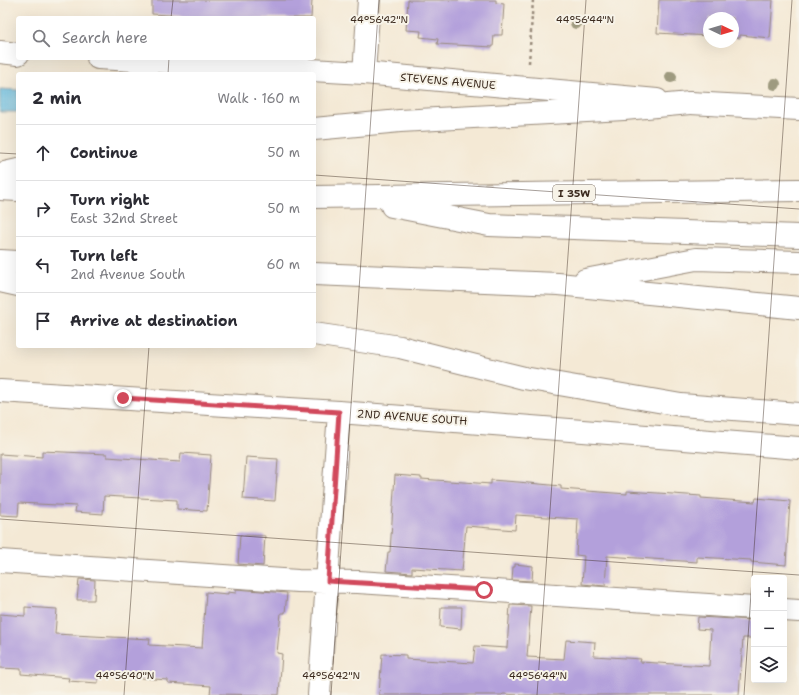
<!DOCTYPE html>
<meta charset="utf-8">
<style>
:root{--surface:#fff;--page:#f7f7f7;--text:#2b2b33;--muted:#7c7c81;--line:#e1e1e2}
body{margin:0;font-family:"Shantell Sans",sans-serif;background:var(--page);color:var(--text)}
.controls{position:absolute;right:12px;bottom:12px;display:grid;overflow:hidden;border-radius:4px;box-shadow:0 4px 16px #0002}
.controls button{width:36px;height:36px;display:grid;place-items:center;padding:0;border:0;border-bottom:1px solid var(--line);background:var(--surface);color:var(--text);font:20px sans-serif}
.compass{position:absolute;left:703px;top:12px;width:36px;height:36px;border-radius:50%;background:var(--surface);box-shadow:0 4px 16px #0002;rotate:94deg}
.stop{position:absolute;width:12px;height:12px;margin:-9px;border:3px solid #d1495b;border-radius:50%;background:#fff}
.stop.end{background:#d1495b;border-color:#fff;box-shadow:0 1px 4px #0008}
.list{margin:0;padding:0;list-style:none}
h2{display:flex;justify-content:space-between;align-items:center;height:52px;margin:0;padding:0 16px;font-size:17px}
h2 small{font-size:13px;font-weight:400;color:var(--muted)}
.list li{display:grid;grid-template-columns:26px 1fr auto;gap:12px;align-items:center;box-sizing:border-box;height:56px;padding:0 16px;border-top:1px solid var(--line)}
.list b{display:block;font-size:15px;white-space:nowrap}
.list p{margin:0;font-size:13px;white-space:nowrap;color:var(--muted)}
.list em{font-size:13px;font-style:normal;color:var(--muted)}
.icon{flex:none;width:22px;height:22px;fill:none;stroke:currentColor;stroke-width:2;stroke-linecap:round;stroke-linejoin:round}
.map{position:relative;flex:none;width:799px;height:695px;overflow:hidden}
.search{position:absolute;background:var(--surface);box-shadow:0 4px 16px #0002;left:16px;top:16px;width:300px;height:44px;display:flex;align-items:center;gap:10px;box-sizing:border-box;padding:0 14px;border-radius:4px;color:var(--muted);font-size:15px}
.panel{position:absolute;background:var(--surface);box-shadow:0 4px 16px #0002;left:16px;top:72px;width:300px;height:276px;border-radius:4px}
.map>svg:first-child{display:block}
</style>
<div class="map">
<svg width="799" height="695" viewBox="0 0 799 695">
<rect width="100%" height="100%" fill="#f7f3e8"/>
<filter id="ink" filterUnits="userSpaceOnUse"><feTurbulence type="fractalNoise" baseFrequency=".025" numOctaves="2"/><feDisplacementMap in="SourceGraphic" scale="8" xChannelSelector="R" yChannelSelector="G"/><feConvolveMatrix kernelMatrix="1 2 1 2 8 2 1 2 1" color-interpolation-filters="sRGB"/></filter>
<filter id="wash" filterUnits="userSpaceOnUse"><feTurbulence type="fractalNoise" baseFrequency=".012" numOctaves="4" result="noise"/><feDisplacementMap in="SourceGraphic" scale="16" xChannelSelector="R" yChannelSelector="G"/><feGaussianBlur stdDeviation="0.9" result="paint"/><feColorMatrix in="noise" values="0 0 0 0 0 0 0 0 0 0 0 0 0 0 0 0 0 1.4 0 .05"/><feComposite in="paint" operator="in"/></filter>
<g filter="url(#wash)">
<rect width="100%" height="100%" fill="#f4e9d5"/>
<!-- water -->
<path fill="#60b8dd" stroke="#4e717e" d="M0 89 18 90V112H0Z"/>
<g id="blocks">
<!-- building -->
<path fill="#b3a0db" d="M152 0H312L311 18H213L152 14Z
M408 0H496V3L504 4 502 35H494L493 47 437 44 438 39 420 37 421 31 406 30Z
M659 0H773L770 38 740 35V38L733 37V18H709V36L657 33Z
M42 451 107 454V457L180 462 181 453 211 455 207 511 177 509V500L104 496 103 514 75 512 76 506 19 503 18 516 0 515V454L42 457Z
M246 457 278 459 275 501 243 499Z
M395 475 421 477V479L491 484V480L518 482 561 486V489L627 494V491L673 494 701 496V498L755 502 756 498 790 501 786 565 751 562V560L697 557V562L607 556 605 586 582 584 584 556 576 555 578 519 516 515 515 530 466 526 462 571 412 568V573L386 571 388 552H390Z
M240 535 265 536 263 566 238 564Z
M515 564 533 566 532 581 512 580 513 567H515Z
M79 579 95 580 94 600H77Z
M236 589 287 593 285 613H281L277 653 282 654 279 695 210 694 211 686 168 683V680L98 675V683L68 681 69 678 21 674V669L0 668V614L25 616V607L57 609 55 634 150 639 149 645 202 648 206 592 228 594V592L236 593Z
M510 605 531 606 527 657 564 659 566 640 595 642 594 656 641 659 640 662 709 666 711 630 697 629 698 617 754 620V638H743L739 695H520L503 694 502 695H379L382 654 406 655V659L473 663 475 646 507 648Z
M441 607H462L461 629 440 627Z"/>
</g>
</g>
<g filter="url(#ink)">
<use href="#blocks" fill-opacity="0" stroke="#988a7a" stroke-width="1"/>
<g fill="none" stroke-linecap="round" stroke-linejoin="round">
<defs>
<path id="minor" d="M0 52 18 54
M98 58 364 73 657 100
M364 73 369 0
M0 391 339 412 799 448
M0 561 298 581 358 582 754 608
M784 610 799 611
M319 695 339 412"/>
<path id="major" d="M690 103 799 109"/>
<path id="highway" d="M314 129 400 121 624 109 690 103
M0 174 18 170
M0 189 18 190
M314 197 799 190
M392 206 489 225 799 236
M0 261 18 262
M314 274 558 284 799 308
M585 280 696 259 799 262
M0 281 18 285
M314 334 400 347 524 378 681 405 799 414"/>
</defs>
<!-- minor casing -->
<use href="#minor" stroke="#988a7a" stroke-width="24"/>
<!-- major casing -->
<use href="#major" stroke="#988a7a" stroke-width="24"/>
<!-- highway casing -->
<use href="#highway" stroke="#988a7a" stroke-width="24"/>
<!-- path -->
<path stroke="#988a7a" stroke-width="2.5" stroke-dasharray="3 3" stroke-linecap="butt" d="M529 63 533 0"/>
<!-- minor -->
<use href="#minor" stroke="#fff" stroke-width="22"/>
<!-- major -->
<use href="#major" stroke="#fff" stroke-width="22"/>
<!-- highway -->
<use href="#highway" stroke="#fff" stroke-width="22"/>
</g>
<!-- trees -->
<g fill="#9e9a7f">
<circle cx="576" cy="23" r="6"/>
<circle cx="671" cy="77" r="6"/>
<circle cx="775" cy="84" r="6"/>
</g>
</g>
<g fill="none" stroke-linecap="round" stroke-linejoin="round" filter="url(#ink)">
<!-- route -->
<path stroke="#d1495b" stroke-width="5" d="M123 398 339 412 328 581 484 590"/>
</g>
<!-- ticks -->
<path fill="none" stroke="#3b2a1e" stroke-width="1" stroke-opacity="0.45" d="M171 18 173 0M168 74 169 58M0 153 18 154M314 175 799 209M0 519 799 575M124 695 149 346M331 695 379 0M537 695 586 0M744 695 792 0"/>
<g text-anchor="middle" stroke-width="4" stroke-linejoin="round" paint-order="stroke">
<!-- shield labels -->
<rect fill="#f7f3e8" stroke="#73665b" stroke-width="1" x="553" y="185" width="42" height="16" rx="3"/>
<g font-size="10" font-weight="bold" fill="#3b2a1e">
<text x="574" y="197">I 35W</text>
</g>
<!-- street labels -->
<g font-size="11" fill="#3b2a1e" stroke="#f7f3e8">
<text transform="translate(448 81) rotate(5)" y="4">STEVENS AVENUE</text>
<text transform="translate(412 417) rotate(4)" y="4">2ND AVENUE SOUTH</text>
</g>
</g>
<g font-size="10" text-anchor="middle" fill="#3b2a1e" stroke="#f7f3e8" stroke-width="4" stroke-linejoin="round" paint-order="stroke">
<text x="379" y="23">44°56'42"N</text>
<text x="585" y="23">44°56'44"N</text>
<text x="125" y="679">44°56'40"N</text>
<text x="331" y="679">44°56'42"N</text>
<text x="538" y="679">44°56'44"N</text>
</g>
</svg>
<div class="controls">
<button>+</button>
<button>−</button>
<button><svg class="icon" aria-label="layers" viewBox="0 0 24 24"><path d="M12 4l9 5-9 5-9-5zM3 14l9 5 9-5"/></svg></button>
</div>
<svg class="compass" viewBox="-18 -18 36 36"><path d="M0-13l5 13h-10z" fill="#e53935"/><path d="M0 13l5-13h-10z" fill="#7c7c81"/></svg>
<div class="stop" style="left:484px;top:590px"></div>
<div class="stop end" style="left:123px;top:398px"></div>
<div class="search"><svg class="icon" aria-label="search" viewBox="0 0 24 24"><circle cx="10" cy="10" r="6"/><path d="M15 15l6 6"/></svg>Search here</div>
<section class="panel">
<h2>2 min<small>Walk · 160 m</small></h2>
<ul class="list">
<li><svg class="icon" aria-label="ahead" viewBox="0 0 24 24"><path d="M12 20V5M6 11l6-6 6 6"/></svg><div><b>Continue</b></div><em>50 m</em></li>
<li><svg class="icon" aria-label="right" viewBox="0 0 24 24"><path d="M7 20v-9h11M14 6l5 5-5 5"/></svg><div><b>Turn right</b><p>East 32nd Street</p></div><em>50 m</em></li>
<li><svg class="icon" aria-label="left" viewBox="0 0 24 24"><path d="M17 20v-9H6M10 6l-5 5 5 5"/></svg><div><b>Turn left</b><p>2nd Avenue South</p></div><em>60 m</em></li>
<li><svg class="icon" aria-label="arrive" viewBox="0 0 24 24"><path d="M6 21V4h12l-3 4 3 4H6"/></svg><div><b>Arrive at destination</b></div></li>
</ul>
</section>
</div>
